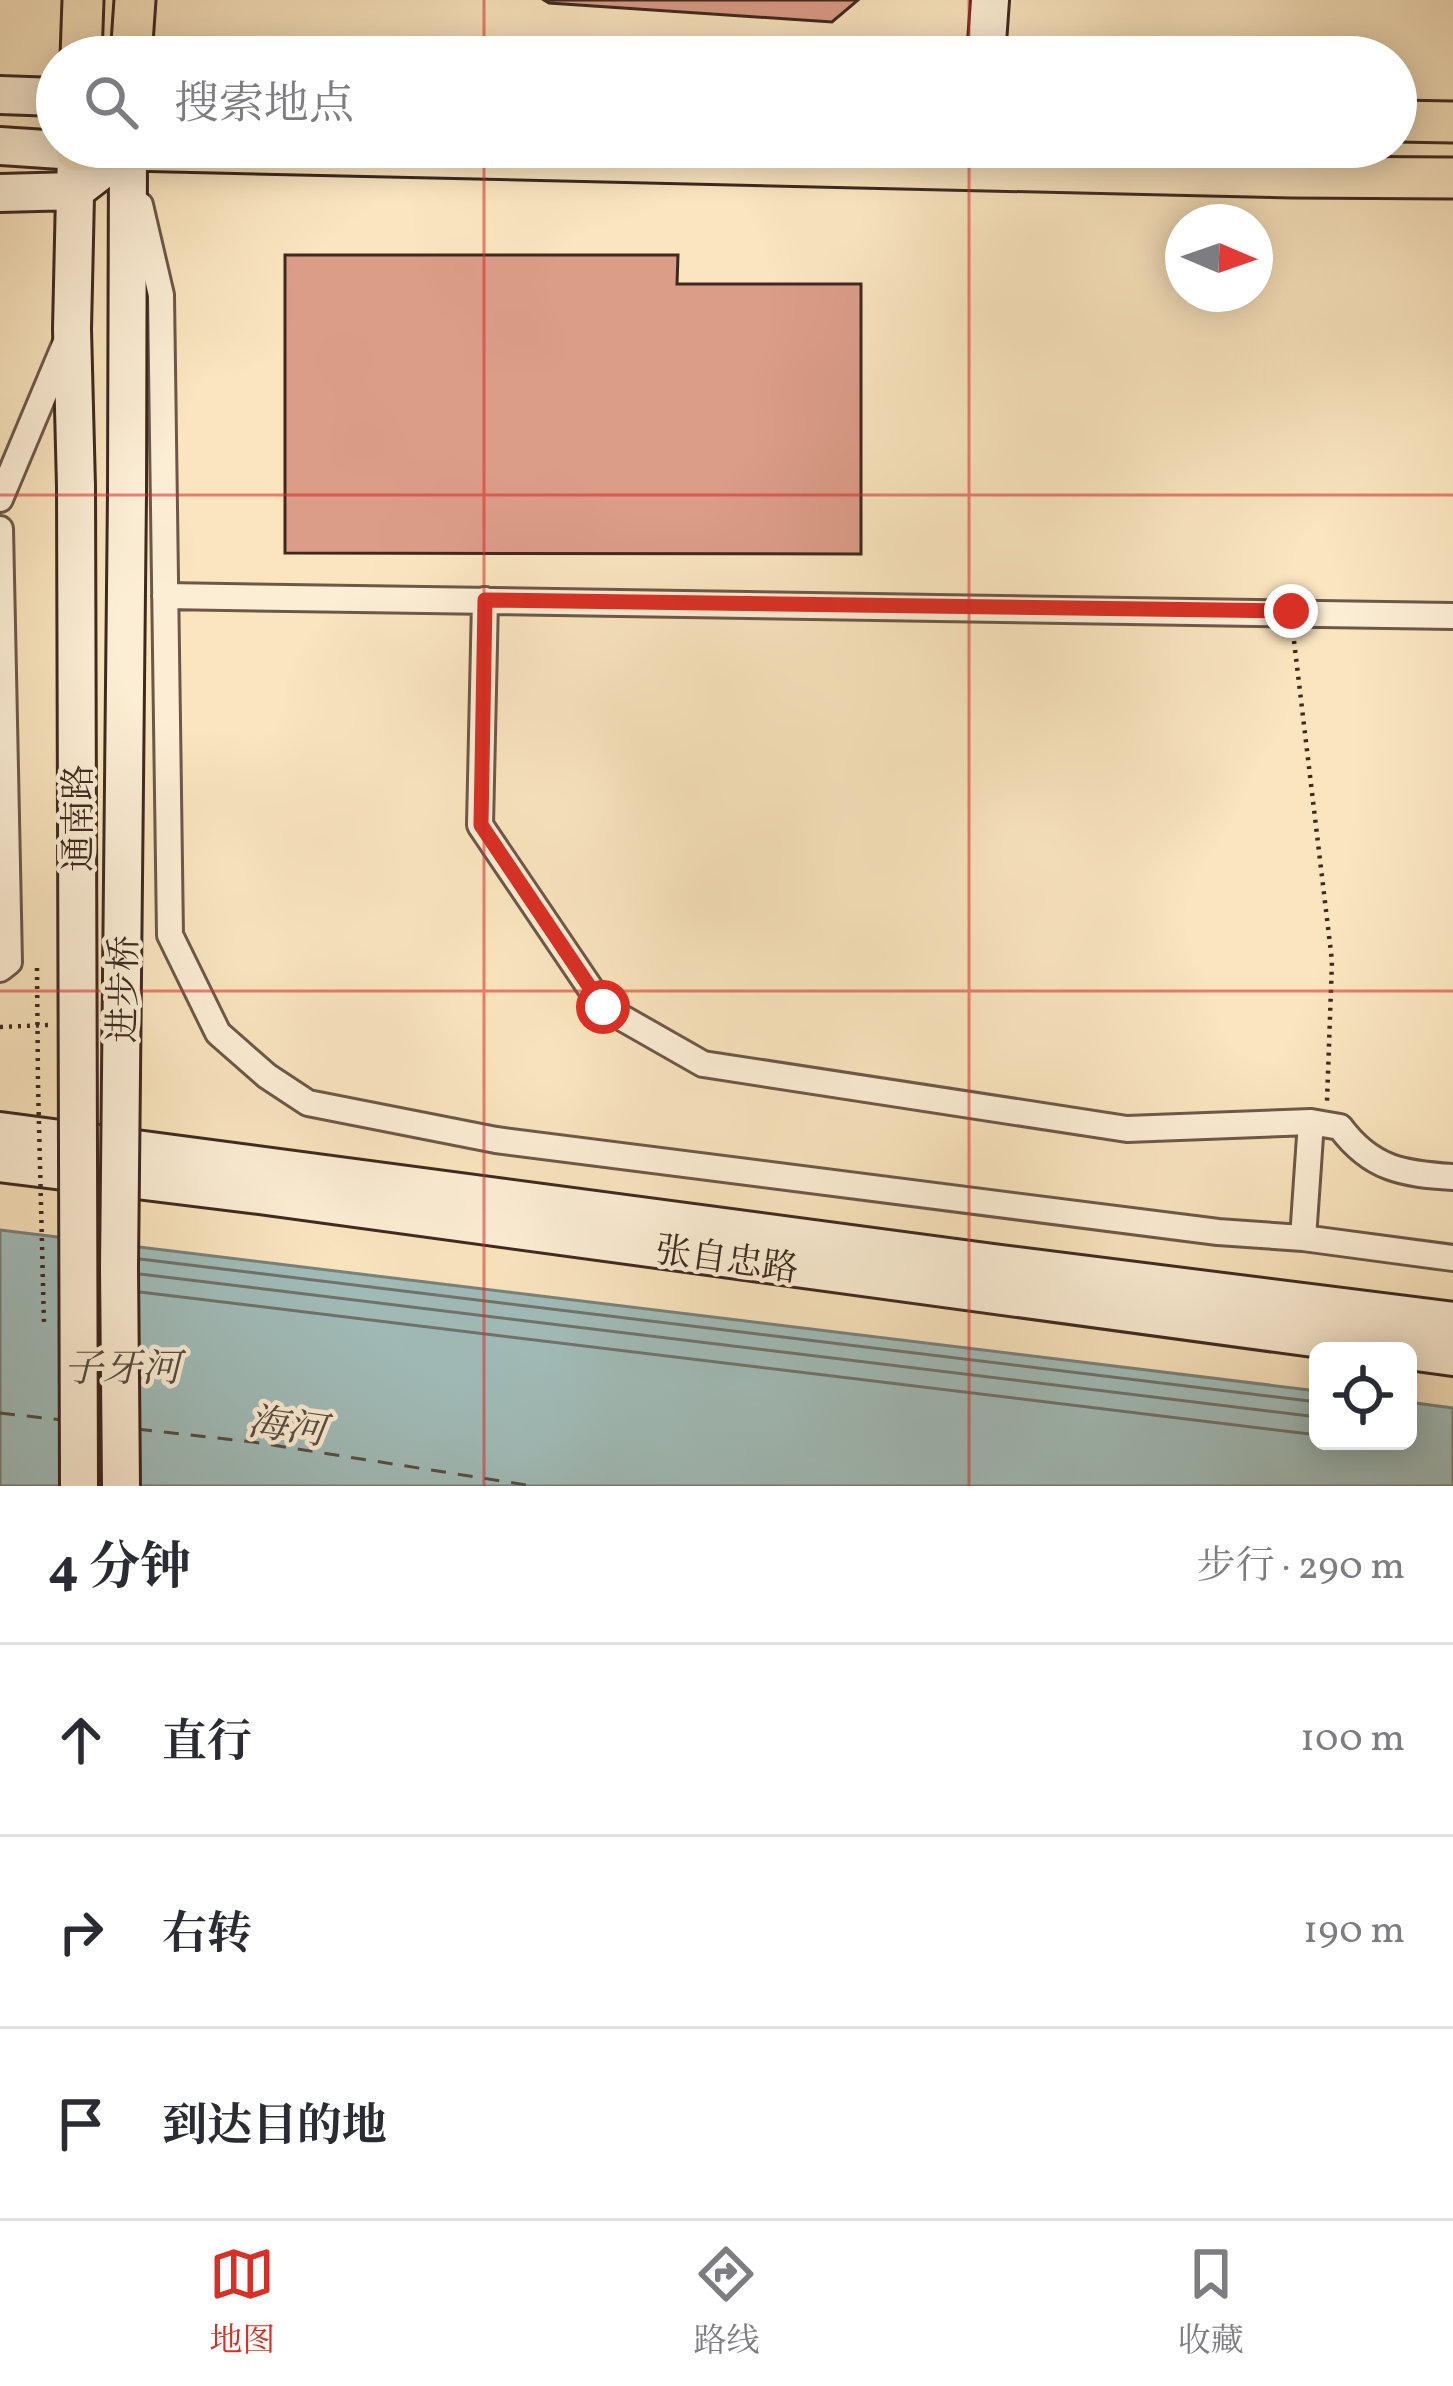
<!DOCTYPE html>
<html lang="zh">
<meta charset="utf-8">
<style>
:root{--surface:#fff;--page:#f7f7f7;--text:#2b2b33;--muted:#7c7c81;--line:#e1e1e2;--accent:#d93025}
body{margin:0;font-family:Vollkorn,"Noto Serif SC",serif;background:var(--page);color:var(--text)}
.controls{position:absolute;right:36px;bottom:36px;display:grid;overflow:hidden;border-radius:18px;box-shadow:0 6px 30px #0003}
.controls button{width:108px;height:108px;display:grid;place-items:center;padding:0;border:0;border-bottom:3px solid var(--line);background:var(--surface);color:var(--text);font:60px sans-serif}
.compass{position:absolute;left:1165px;top:204px;width:108px;height:108px;border-radius:50%;background:var(--surface);box-shadow:0 6px 30px #0003;rotate:92deg}
.stop{position:absolute;width:36px;height:36px;margin:-27px;border:9px solid #d93025;border-radius:50%;background:#fff}
.stop.end{background:#d93025;border-color:#fff;box-shadow:0 3px 12px #0008}
.list{margin:0;padding:0;list-style:none}
h2{display:flex;justify-content:space-between;align-items:center;height:156px;margin:0;padding:0 48px;font-size:51px}
h2 small{font-size:39px;font-weight:400;color:var(--muted)}
.list li{display:grid;grid-template-columns:78px 1fr auto;gap:36px;align-items:center;box-sizing:border-box;height:192px;padding:0 48px;border-top:3px solid var(--line)}
.list b{display:block;font-size:45px;white-space:nowrap}
.list em{font-size:39px;font-style:normal;color:var(--muted)}
.icon{flex:none;width:66px;height:66px;fill:none;stroke:currentColor;stroke-width:2;stroke-linecap:round;stroke-linejoin:round}
.map{position:relative;flex:none;width:1453px;height:1486px;overflow:hidden}
.search{position:absolute;background:var(--surface);box-shadow:0 6px 30px #0003;left:36px;right:36px;top:36px;height:132px;display:flex;align-items:center;gap:30px;box-sizing:border-box;padding:0 42px;border-radius:66px;color:var(--muted);font-size:45px}
.sheet{height:732px;background:var(--surface)}
nav{display:flex;justify-content:space-around;align-items:center;box-sizing:border-box;height:168px;border-top:3px solid var(--line);background:var(--surface);font-size:33px;color:var(--muted)}
nav a{display:grid;justify-items:center;gap:6px}
nav .on{color:var(--accent)}
.map>svg:first-child{display:block}
</style>
<div class="map">
<svg width="1453" height="1486" viewBox="0 0 1453 1486">
<rect width="100%" height="100%" fill="#fae5bf"/>
<filter id="stains"><feTurbulence type="fractalNoise" baseFrequency=".00167" numOctaves="4"/><feColorMatrix values="0 0 0 0 .2 0 0 0 0 .09 0 0 0 0 .02 0 0 0 .5 -.17"/></filter>
<radialGradient id="worn" r=".72"><stop offset=".6" stop-color="#630" stop-opacity="0"/><stop offset="1" stop-color="#630" stop-opacity=".3"/></radialGradient>
<!-- water -->
<path fill="#a1bdba" stroke="#79827c" stroke-width="3" d="M0 1230 1318 1391V1441H1408V1402L1453 1408V1486H0Z"/>
<g fill="none" stroke-linecap="round" stroke-linejoin="round">
<!-- shore -->
<path stroke="#70736d" stroke-width="3" d="M140 1259 1318 1402
M140 1274 1318 1417
M140 1292 1318 1435"/>
<!-- ferry -->
<path stroke="#574e46" stroke-width="3" stroke-dasharray="15 12" stroke-linecap="butt" d="M0 1413 62 1420
M137 1429 253 1442 533 1486"/>
</g>
<!-- building -->
<path fill="#db9c88" stroke="#3e2920" stroke-width="3" d="M544 0H858L832 22 549 3Z
M285 255H678L677 284H861V554L285 553Z"/>
<g fill="none" stroke-linecap="round" stroke-linejoin="round">
<defs>
<path id="street" d="M140 205 161 295 170 935 218 1033 267 1076 308 1103 496 1140 1218 1232 1303 1238 1453 1258
M0 499 66 342
M0 529 9 962 0 969
M165 596 1453 616
M485 600 480 825 603 1007 703 1064 1127 1129 1311 1122 1340 1127C1371 1169 1403 1174 1453 1177
M1303 1238 1311 1122"/>
<path id="secondary" d="M986 57 990 0
M0 95 57 97
M0 146 76 151 72 329 76 487
M0 193 75 191 128 150
M127 493 128 150
M0 1131 1001 1264 1453 1321
M0 1163 259 1195 1453 1357"/>
<path id="primary" d="M81 57 83 0
M131 57 135 0
M1396 121 1453 122
M76 147V151L128 150 1293 177 1453 178"/>
</defs>
<!-- street casing -->
<use href="#street" stroke="#6d5848" stroke-width="30"/>
<!-- secondary casing -->
<use href="#secondary" stroke="#3e2920" stroke-width="42"/>
<!-- primary casing -->
<use href="#primary" stroke="#3e2920" stroke-width="45"/>
<!-- path -->
<path stroke="#3e2920" stroke-width="4.5" stroke-dasharray="3 6" stroke-linecap="butt" d="M1294 641 1332 961 1327 1101
M37 968 38 1085"/>
<!-- street -->
<use href="#street" stroke="#fceed5" stroke-width="24"/>
<!-- secondary -->
<use href="#secondary" stroke="#fceed5" stroke-width="36"/>
<!-- primary -->
<use href="#primary" stroke="#fae5bf" stroke-width="39"/>
<defs>
<path id="secondary-bridge" d="M76 487 79 1486
M121 1486 119 1268 127 493"/>
</defs>
<!-- secondary-bridge casing -->
<use href="#secondary-bridge" stroke="#3e2920" stroke-width="42" stroke-linecap="butt"/>
<!-- path-bridge -->
<path stroke="#3e2920" stroke-width="4.5" stroke-dasharray="3 6" stroke-linecap="butt" d="M0 1027 48 1025
M38 1085 44 1324"/>
<!-- secondary-bridge -->
<use href="#secondary-bridge" stroke="#fceed5" stroke-width="36"/>
</g>
<g fill="none" stroke-linecap="round" stroke-linejoin="round">
<!-- route -->
<path stroke="#d93025" stroke-width="15" d="M603 1007 481 825 485 600 1291 611"/>
</g>
<!-- grid -->
<path fill="none" stroke="#d62828" stroke-width="3" stroke-opacity="0.55" d="M484 0V57M969 0V57M484 147V1486M969 147V1486M0 495H1453M0 991H1453"/>
<g text-anchor="middle" stroke-width="9" stroke-linejoin="round" paint-order="stroke">
<!-- street labels -->
<g font-size="36" fill="#3e2920" stroke="#fceed5">
<text transform="translate(77 818) rotate(-90)" y="13">通南路</text>
<text transform="translate(122 989) rotate(-89)" y="13">进步桥</text>
<text transform="translate(727 1258) rotate(8)" y="13">张自忠路</text>
</g>
<!-- water labels -->
<g font-size="39" font-style="italic" fill="#574e46" stroke="#fceed5">
<text x="122" y="1381">子牙河</text>
<text transform="translate(287 1425) rotate(8)" y="14">海河</text>
</g>
</g>
<rect width="100%" height="100%" filter="url(#stains)"/>
<rect width="100%" height="100%" fill="url(#worn)"/>
</svg>
<div class="controls">
<button><svg class="icon" aria-label="locate" viewBox="0 0 24 24"><circle cx="12" cy="12" r="6"/><path d="M12 2v4M12 18v4M2 12h4M18 12h4"/></svg></button>
</div>
<svg class="compass" viewBox="-18 -18 36 36"><path d="M0-13l5 13h-10z" fill="#e53935"/><path d="M0 13l5-13h-10z" fill="#7c7c81"/></svg>
<div class="stop" style="left:603px;top:1007px"></div>
<div class="stop end" style="left:1291px;top:611px"></div>
<div class="search"><svg class="icon" aria-label="search" viewBox="0 0 24 24"><circle cx="10" cy="10" r="6"/><path d="M15 15l6 6"/></svg>搜索地点</div>
</div>
<section class="sheet">
<h2>4 分钟<small>步行 · 290 m</small></h2>
<ul class="list">
<li><svg class="icon" aria-label="ahead" viewBox="0 0 24 24"><path d="M12 20V5M6 11l6-6 6 6"/></svg><div><b>直行</b></div><em>100 m</em></li>
<li><svg class="icon" aria-label="right" viewBox="0 0 24 24"><path d="M7 20v-9h11M14 6l5 5-5 5"/></svg><div><b>右转</b></div><em>190 m</em></li>
<li><svg class="icon" aria-label="arrive" viewBox="0 0 24 24"><path d="M6 21V4h12l-3 4 3 4H6"/></svg><div><b>到达目的地</b></div></li>
</ul>
</section>
<nav>
<a class="on"><svg class="icon" aria-label="map" viewBox="0 0 24 24"><path d="M3 6l6-2 6 2 6-2v14l-6 2-6-2-6 2zM9 4v14M15 6v14"/></svg>地图</a>
<a><svg class="icon" aria-label="directions" viewBox="0 0 24 24"><path d="M12 3l9 9-9 9-9-9zM9 14v-3h6M13 9l2 2-2 2"/></svg>路线</a>
<a><svg class="icon" aria-label="saved" viewBox="0 0 24 24"><path d="M7 4h10v16l-5-4-5 4z"/></svg>收藏</a>
</nav>
